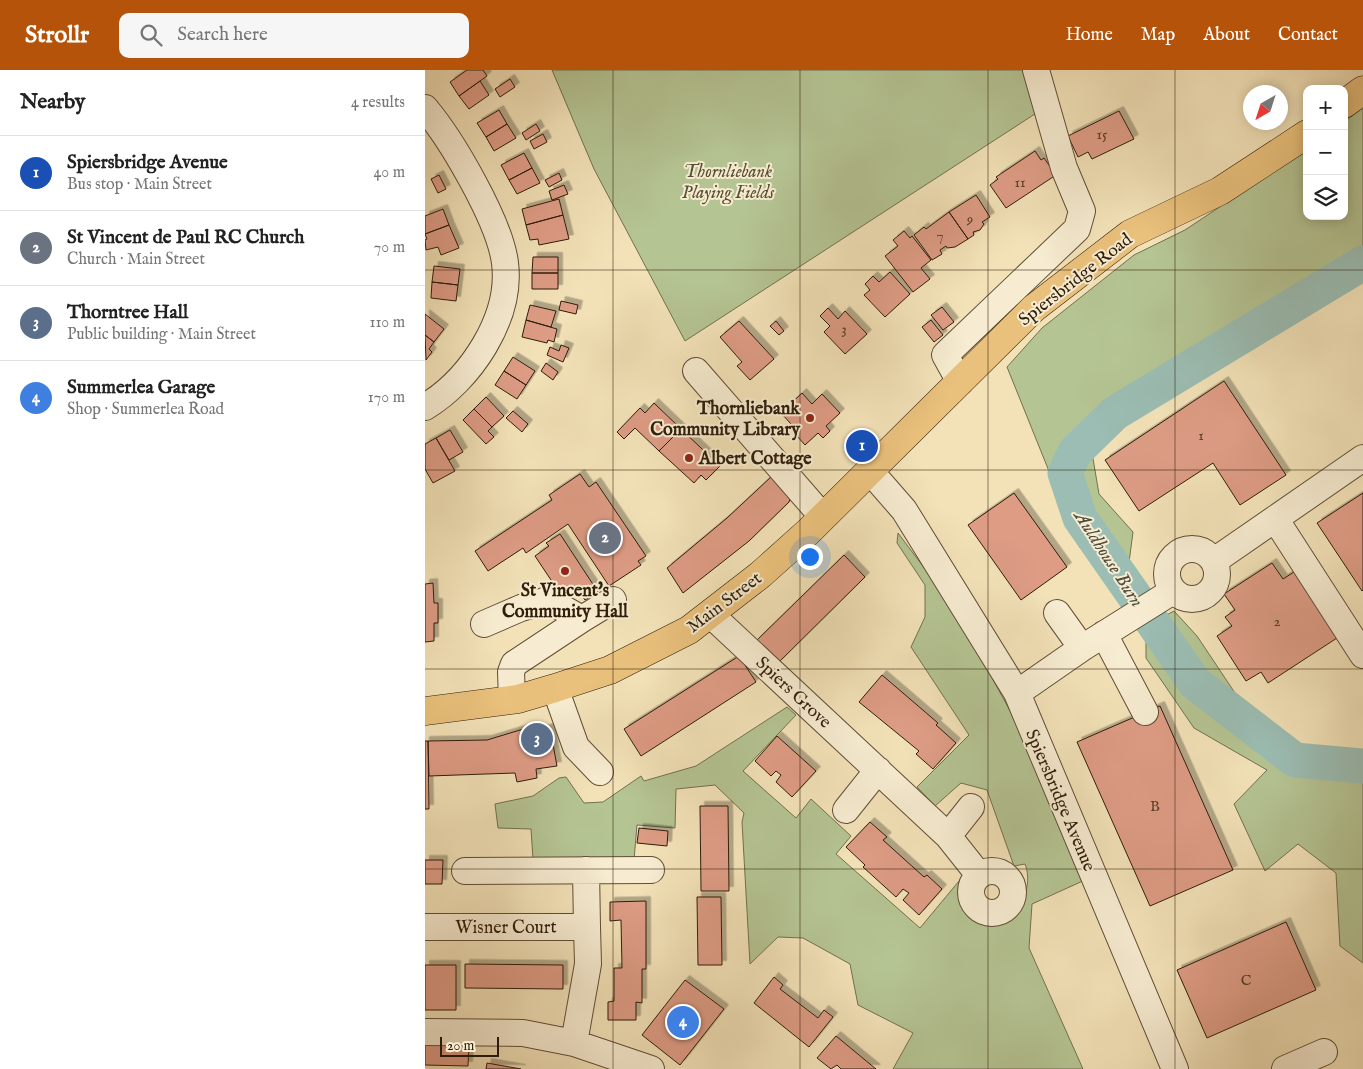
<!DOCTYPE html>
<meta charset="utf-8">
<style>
:root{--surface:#fff;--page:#f6f6f6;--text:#222;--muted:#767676;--line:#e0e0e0;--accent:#b45309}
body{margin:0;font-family:"IM FELL English",serif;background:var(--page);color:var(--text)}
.controls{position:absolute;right:15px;top:15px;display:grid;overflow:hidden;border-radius:10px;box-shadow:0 2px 12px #0003}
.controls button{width:45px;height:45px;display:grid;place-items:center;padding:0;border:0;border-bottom:1px solid var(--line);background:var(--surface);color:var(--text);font:25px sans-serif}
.compass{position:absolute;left:818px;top:15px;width:45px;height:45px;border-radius:50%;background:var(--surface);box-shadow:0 2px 12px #0003;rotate:219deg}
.scale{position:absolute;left:15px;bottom:12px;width:59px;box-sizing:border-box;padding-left:5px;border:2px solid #2f1d0b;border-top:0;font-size:14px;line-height:18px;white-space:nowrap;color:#2f1d0b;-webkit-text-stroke:4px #f7ecd1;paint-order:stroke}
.you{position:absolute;left:384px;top:486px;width:18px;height:18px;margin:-12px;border:4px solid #fff;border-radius:50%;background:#1a73e8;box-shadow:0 0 0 8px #1a73e833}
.badge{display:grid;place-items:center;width:32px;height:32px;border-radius:50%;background:var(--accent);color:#fff;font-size:16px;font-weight:700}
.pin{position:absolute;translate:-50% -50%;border:2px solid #fff;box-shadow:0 1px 5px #0006}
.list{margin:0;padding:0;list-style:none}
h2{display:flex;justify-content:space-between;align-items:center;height:65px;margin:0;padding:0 20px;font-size:21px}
h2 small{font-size:16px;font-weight:400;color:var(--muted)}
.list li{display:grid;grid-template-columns:32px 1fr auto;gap:15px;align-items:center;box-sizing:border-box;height:75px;padding:0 20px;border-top:1px solid var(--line)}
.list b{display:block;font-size:19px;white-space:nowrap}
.list p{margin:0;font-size:16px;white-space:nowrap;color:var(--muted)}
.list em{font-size:16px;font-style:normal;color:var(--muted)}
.icon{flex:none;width:28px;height:28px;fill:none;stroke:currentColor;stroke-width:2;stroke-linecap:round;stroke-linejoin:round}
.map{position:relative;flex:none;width:938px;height:999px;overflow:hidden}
header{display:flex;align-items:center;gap:30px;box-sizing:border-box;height:70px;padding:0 25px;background:var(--accent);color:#fff}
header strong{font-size:24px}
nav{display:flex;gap:28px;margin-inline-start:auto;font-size:18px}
.search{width:350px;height:45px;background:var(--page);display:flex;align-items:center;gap:12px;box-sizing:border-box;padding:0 18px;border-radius:10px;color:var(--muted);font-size:19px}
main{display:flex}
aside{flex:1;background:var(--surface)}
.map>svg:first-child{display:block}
</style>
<header>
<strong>Strollr</strong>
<div class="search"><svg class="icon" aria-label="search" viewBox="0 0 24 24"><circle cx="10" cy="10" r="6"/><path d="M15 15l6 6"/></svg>Search here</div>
<nav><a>Home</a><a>Map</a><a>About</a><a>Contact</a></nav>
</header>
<main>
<aside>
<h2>Nearby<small>4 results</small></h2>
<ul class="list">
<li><span class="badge" style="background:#1a4fb4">1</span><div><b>Spiersbridge Avenue</b><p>Bus stop · Main Street</p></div><em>40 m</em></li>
<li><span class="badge" style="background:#6b7280">2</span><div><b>St Vincent de Paul RC Church</b><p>Church · Main Street</p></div><em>70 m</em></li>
<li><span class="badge" style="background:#5c6f8a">3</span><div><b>Thorntree Hall</b><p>Public building · Main Street</p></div><em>110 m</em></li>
<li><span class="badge" style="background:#3f7fe0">4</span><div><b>Summerlea Garage</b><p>Shop · Summerlea Road</p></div><em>170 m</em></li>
</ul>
</aside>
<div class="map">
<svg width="938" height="999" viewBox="0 0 938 999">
<defs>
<filter id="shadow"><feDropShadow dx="4.5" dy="-4.5" stdDeviation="0" flood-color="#0004"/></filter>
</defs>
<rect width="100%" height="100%" fill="#f3e2b8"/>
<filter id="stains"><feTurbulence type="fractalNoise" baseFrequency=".004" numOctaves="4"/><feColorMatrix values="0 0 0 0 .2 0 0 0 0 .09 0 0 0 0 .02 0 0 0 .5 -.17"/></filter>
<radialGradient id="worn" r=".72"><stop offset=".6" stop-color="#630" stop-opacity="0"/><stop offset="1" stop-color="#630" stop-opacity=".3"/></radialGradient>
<!-- green -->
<path fill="#b5c493" stroke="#72704f" d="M127 0H603L613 42 260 271 169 99Z
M938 38V204L665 371 674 424 708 462 703 500 655 478 582 297 617 258 709 185 760 160 882 79V146H919V52Z
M473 463 527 535 589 648 660 810 607 834 604 878 658 999H468L488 963 433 935 425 894 378 868 353 867 325 894 317 752 319 743 290 715 251 719 250 758 212 755 209 790 108 789 106 759 73 758 70 734 108 726 134 708 141 707 159 733 178 732 216 706 219 711 271 696 362 637 371 645 318 701 371 748 386 729 426 766 411 784 495 858 539 805 540 813 535 828C538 832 540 838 544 841 546 844 551 845 554 846 587 861 611 822 600 794L589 796 562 720 536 713 510 736 492 717 544 665 486 577 500 547V515L472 473Z
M749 541 772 566 828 650 897 688 938 687V893L915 876 911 803 873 774 840 801 809 734 842 700 769 658 721 588V556Z"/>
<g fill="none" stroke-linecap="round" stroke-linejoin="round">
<!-- river -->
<path stroke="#9bbdb3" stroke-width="35" d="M938 193 690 343 650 382 640 403 655 448 770 613 870 690 938 696"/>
</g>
<!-- building -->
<path fill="#de9c85" stroke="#2f1d0b" filter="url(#shadow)" d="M42 0H58L62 6 34 26 25 12Z
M85 9 90 17 75 27 70 19Z
M55 11 64 25 44 39 34 26Z
M74 40 82 54 61 67 52 53Z
M694 41 709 69 667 89 663 82 653 87 643 66Z
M82 54 91 68 69 81 61 67Z
M111 54 115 61 101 70 97 63Z
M118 64 122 72 109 79 105 71Z
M610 81 616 90 619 88 631 105 581 138 565 115 573 109 571 107Z
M99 83 107 98 84 110 76 95Z
M107 98 115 113 92 124 84 110Z
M134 103 137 110 124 117 120 110Z
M14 105 21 119 13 123 6 109Z
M139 115 143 124 127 130 124 121Z
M551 125 565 147 557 152 559 154 555 160 548 162 549 165 543 169 524 142Z
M134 129 138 145 101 155 97 139Z
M18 139 24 155 0 164V146Z
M524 142 543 169 530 177 522 178 521 176 515 180 517 184 507 190 489 165 499 157 501 159Z
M138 145 144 169 114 175 113 169 105 170 101 155Z
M24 155 34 178 16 185 13 177 1 180 0 170 2 169 0 164Z
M479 161 485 168 487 166 506 190 496 198 505 209 488 222 460 186 473 176 468 170Z
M108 187H133V203H107Z
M9 196 35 199 33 215 7 212Z
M465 202 485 224 460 247 439 225 445 220 440 214 448 206 454 212Z
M107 203H133V219H107Z
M7 212 33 215 31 231 6 228Z
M136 231 153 235 151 244 134 240Z
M105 235 131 241 126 257 101 250Z
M517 237 529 252 518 260 506 245Z
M403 238 413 249 420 241 442 264 420 284 399 262 405 256 395 246Z
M0 244 19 259 9 272 0 265Z
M101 250 132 259 129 272 123 270 122 273 97 267Z
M506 250 518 265 509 272 497 257Z
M314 251 349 289 325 310 312 296 317 292 295 267Z
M351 251 359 261 354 265 345 256Z
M0 265 9 272 4 279 7 282 1 290Z
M136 275 144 278 138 292 122 285 125 277 134 281Z
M88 287 110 301 101 315 79 301Z
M121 293 133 302 128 310 116 301Z
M79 301 101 315 92 329 70 315Z
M799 311 861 405 815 435 788 393 714 441 680 390Z
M377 323 387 334 397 324 415 343 401 356 405 361 398 368 393 363 380 375 363 356 366 354 356 343Z
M61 327 79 346 67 357 49 339Z
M229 333 256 359 234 381 210 358 199 369 192 362 215 338 220 343Z
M49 339 67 357 63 361 69 367 61 374 38 350Z
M88 341 103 354 97 362 81 348Z
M256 359 295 396 281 410 276 405 269 413 234 381Z
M25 360 38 382 24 390 11 368Z
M11 368 30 401 8 413 0 399V374Z
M155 404 164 417 171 412 221 486 213 491 216 495 184 516 143 454 101 483 98 478 63 501 50 481 127 430 124 425Z
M347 406 366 426 364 432 324 471 258 523 242 498 302 448Z
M589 423 642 497 596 530 543 455Z
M938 423V520L937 521 892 453Z
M135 464 173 522 160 530 150 516 136 525 110 486 124 476 121 473Z
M419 485 440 507 352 594 330 572Z
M847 493 858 509 869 502 912 568 843 613 836 602 821 611 792 566 807 556 800 547 810 540 799 524Z
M8 513 9 533H13V553H9V571L0 572V514Z
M314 586 331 612 216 686 199 659Z
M457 605 513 653 511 655 531 673 508 699 491 684 494 681 434 632Z
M735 636 808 800 725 836 652 672Z
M105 657 106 662 125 658 132 696 111 699 112 708 92 712 90 703 4 706 3 671 62 670Z
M352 666 391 701 367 727 351 712 356 705 351 701 346 706 330 691Z
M0 671H3L4 739H0Z
M275 736H303L304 821H276Z
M445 752 462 767 458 770 499 807 502 805 517 819 494 845 478 830 484 823 478 819 471 827 438 797 440 795 421 777Z
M214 758 243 761 242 776 212 773Z
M0 790H18L17 814H0Z
M272 827H296L297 895H273Z
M221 831V899H217V933L211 932V950H183V932L189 931V898H197L196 850 185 851V832Z
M861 852 891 920 782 968 752 900Z
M40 894 138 895V919L40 918Z
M0 895H31V940H0Z
M349 907 358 915 355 919 393 948 399 940 408 947 384 977 329 933Z
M260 910 299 939 255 995 217 965Z
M411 966 451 999H416L412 995 406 999 392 988Z
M0 974H44L43 996 0 995Z
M62 993 96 999H61Z"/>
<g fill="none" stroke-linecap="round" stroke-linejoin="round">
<defs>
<path id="minor" d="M0 38C27 70 75 152 80 193 87 248 45 310 0 337
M271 301 398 447
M535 312 520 285 652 159 657 141 639 98 611 0
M445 401 479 440 592 623 750 999
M851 450 938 585
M742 504a25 25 0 1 1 50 0a25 25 0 1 1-50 0Z
M789 491 938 388
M632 543 657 578
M285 544 523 766 554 805
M157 549 188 530
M59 554 96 538 123 530 157 549 89 594 86 602 87 629
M679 564 720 642
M130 618 151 677 175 702
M592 623 657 578 748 521
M421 740 453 700
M523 766 546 737
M161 800 162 857
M40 801 226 800
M546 822a21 21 0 1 1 42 0a21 21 0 1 1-42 0Z
M0 857H162L163 894 149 973
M0 962 98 963 149 973 226 999
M860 999 899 982"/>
<path id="major" d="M919 34 938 20
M0 641 93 629 130 618 185 600 264 560 335 505 383 462 609 238 705 164 795 121 882 64"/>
</defs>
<!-- minor casing -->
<use href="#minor" stroke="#604e36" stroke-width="28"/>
<!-- major casing -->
<use href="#major" stroke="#2f1d0b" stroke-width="29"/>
<!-- minor -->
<use href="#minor" stroke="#f7ecd1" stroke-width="26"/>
<!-- major -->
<use href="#major" stroke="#eac17c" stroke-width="28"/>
</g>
<!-- grid -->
<path fill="none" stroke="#2f1d0b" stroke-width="1" stroke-opacity="0.55" d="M188 0V999M375 0V999M563 0V999M750 0V999M0 200H938M0 400H938M0 599H938M0 799H938"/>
<!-- markers -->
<g fill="#8f2418" stroke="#f7ecd1" stroke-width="2">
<circle cx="385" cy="348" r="5"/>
<circle cx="264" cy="388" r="5"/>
<circle cx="140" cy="501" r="5"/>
</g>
<g text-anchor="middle" stroke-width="4" stroke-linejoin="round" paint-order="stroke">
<!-- number labels -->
<g font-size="15" fill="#5b3d2a">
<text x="677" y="69">15</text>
<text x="595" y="117">11</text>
<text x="545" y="154">9</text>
<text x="515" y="170">7</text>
<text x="419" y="264">3</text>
<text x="776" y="370">1</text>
<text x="852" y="556">2</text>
<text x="730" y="741">B</text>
<text x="821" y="915">C</text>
</g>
<!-- park labels -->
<g font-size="18" font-style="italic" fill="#574f34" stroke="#f7ecd1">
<text x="303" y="107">Thornliebank<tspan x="303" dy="21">Playing Fields</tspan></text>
</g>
<!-- street labels -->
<g font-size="18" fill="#2f1d0b" stroke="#f7ecd1">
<text transform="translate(650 209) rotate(-38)" y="6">Spiersbridge Road</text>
<text transform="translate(299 532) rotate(-37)" y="6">Main Street</text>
<text transform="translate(369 622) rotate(43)" y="6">Spiers Grove</text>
<text transform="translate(636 730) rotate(67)" y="6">Spiersbridge Avenue</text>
<text x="81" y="863">Wisner Court</text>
</g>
<!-- poi labels -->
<g font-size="18" font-weight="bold" fill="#2f1d0b" stroke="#f7ecd1" text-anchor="end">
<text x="375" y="344">Thornliebank<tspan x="375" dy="21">Community Library</tspan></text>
<text x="274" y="394" text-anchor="start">Albert Cottage</text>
<text x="140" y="526" text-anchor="middle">St Vincent's<tspan x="140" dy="21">Community Hall</tspan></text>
</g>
<!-- water labels -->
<g font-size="19" font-style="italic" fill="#4f4d3d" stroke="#f7ecd1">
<text transform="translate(685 488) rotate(57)" y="7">Auldhouse Burn</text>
</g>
</g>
<rect width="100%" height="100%" filter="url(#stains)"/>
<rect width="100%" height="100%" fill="url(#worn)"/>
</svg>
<div class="controls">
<button>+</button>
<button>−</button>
<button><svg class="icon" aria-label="layers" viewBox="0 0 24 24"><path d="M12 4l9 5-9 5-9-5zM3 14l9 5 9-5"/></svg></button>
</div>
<svg class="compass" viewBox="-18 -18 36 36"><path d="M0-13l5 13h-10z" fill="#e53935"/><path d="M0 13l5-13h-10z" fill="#767676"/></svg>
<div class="scale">20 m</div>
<div class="you"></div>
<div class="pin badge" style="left:437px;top:376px;background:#1a4fb4">1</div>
<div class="pin badge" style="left:180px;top:468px;background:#6b7280">2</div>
<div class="pin badge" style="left:112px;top:669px;background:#5c6f8a">3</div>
<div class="pin badge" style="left:258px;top:952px;background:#3f7fe0">4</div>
</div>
</main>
